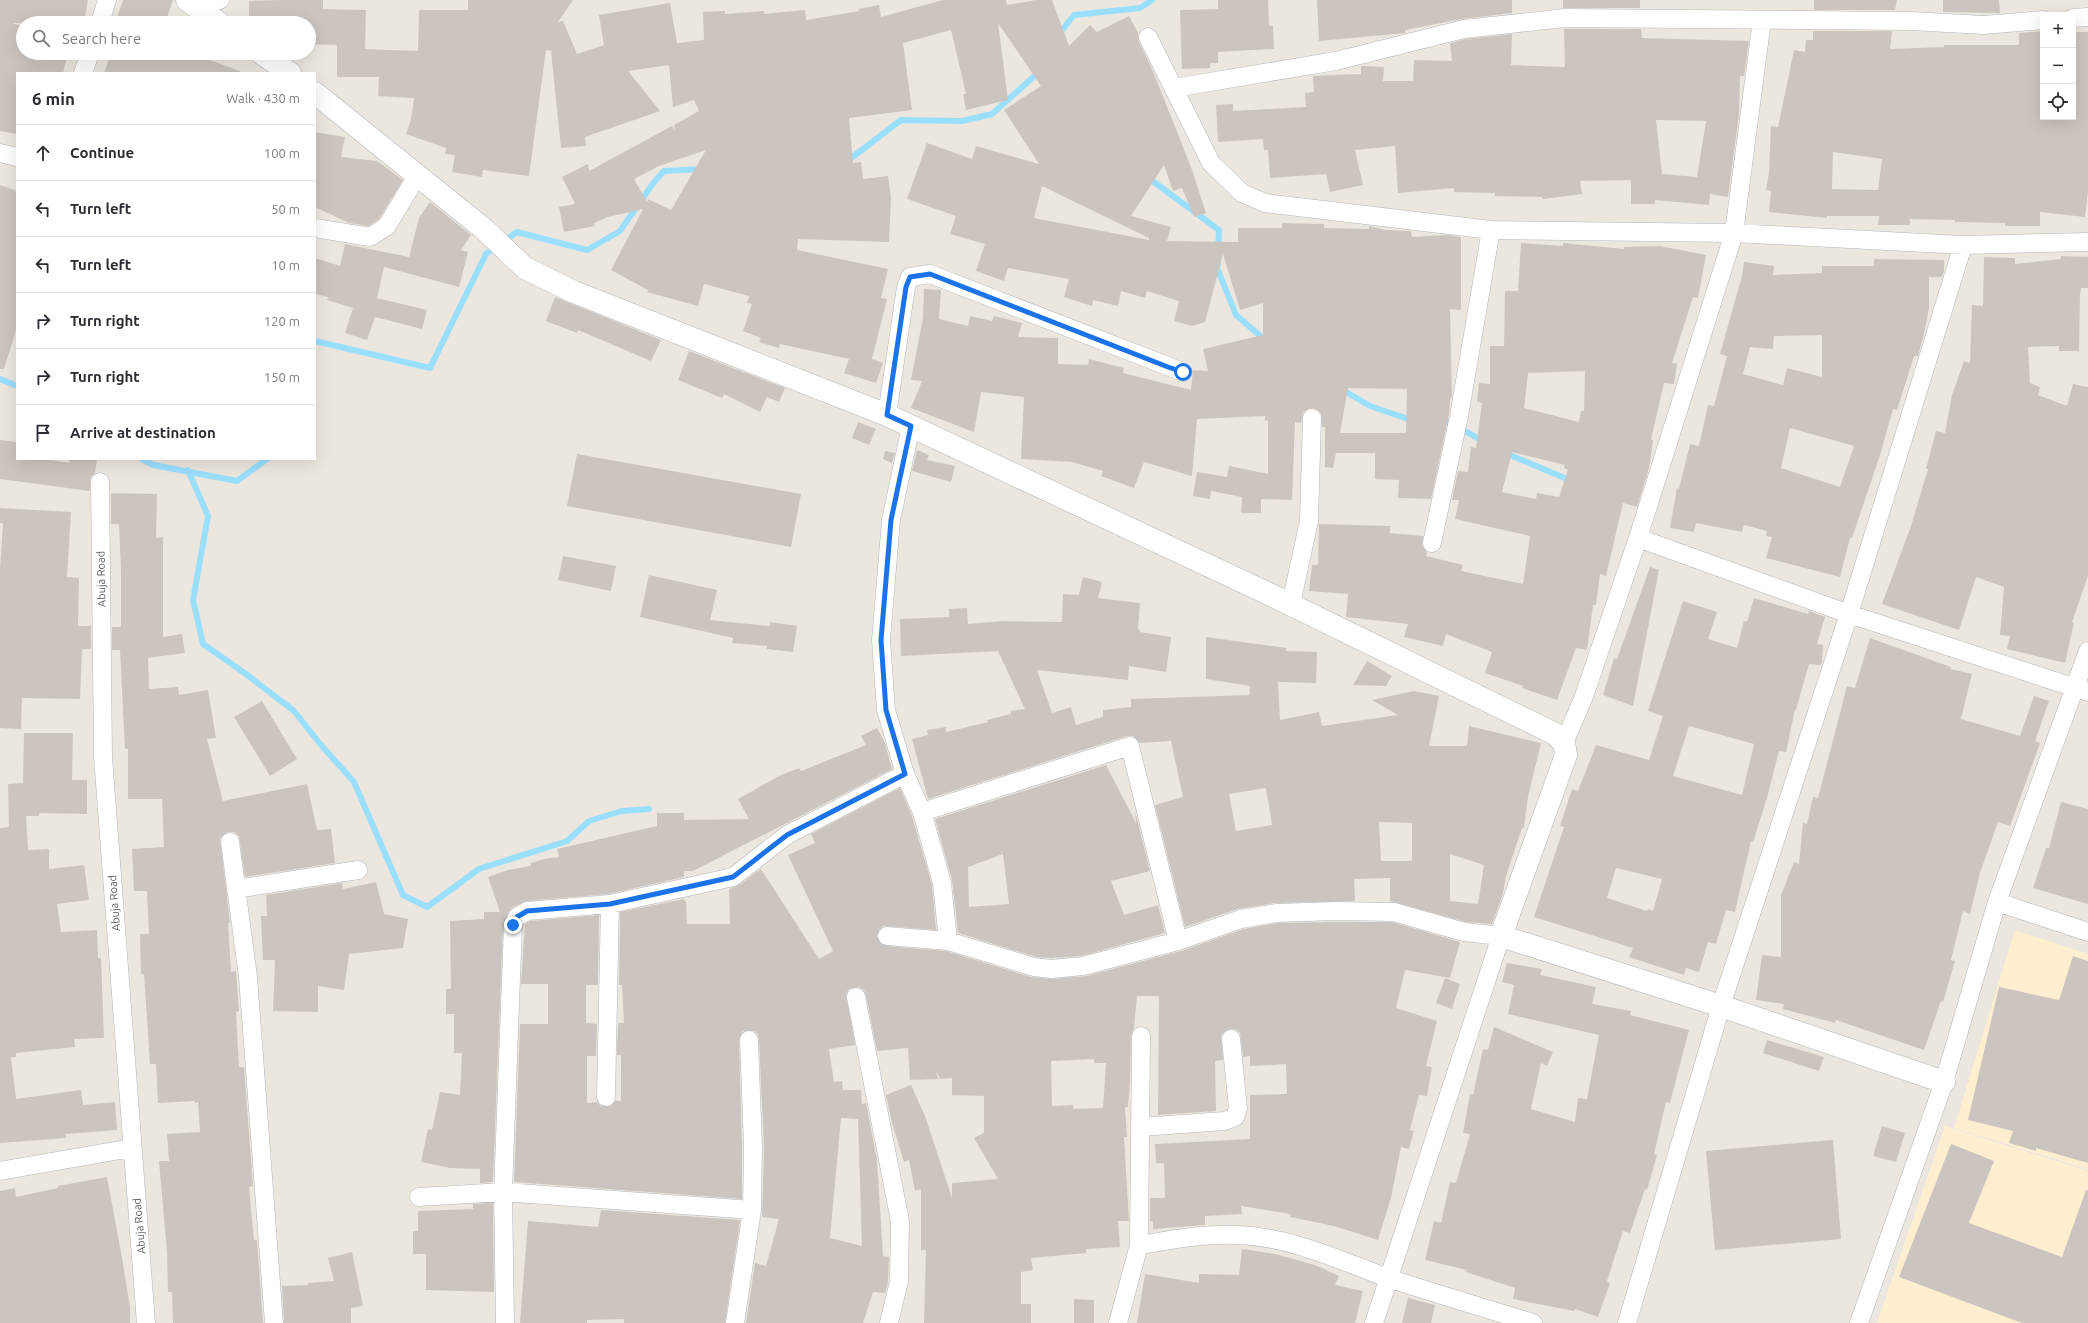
<!DOCTYPE html>
<meta charset="utf-8">
<style>
:root{--surface:#fff;--page:#f2f2f3;--text:#2b2b33;--muted:#7c7c81;--line:#e1e1e2}
body{margin:0;font-family:Ubuntu,sans-serif;background:var(--page);color:var(--text)}
.controls{position:absolute;right:12px;top:12px;display:grid;overflow:hidden;border-radius:0px;box-shadow:0 4px 16px #0002}
.controls button{width:36px;height:36px;display:grid;place-items:center;padding:0;border:0;border-bottom:1px solid var(--line);background:var(--surface);color:var(--text);font:20px sans-serif}
.stop{position:absolute;width:12px;height:12px;margin:-9px;border:3px solid #1a73e8;border-radius:50%;background:#fff}
.stop.end{background:#1a73e8;border-color:#fff;box-shadow:0 1px 4px #0008}
.list{margin:0;padding:0;list-style:none}
h2{display:flex;justify-content:space-between;align-items:center;height:52px;margin:0;padding:0 16px;font-size:17px}
h2 small{font-size:13px;font-weight:400;color:var(--muted)}
.list li{display:grid;grid-template-columns:26px 1fr auto;gap:12px;align-items:center;box-sizing:border-box;height:56px;padding:0 16px;border-top:1px solid var(--line)}
.list b{display:block;font-size:15px;white-space:nowrap}
.list em{font-size:13px;font-style:normal;color:var(--muted)}
.icon{flex:none;width:22px;height:22px;fill:none;stroke:currentColor;stroke-width:2;stroke-linecap:round;stroke-linejoin:round}
.map{position:relative;flex:none;width:2088px;height:1323px;overflow:hidden}
.search{position:absolute;background:var(--surface);box-shadow:0 4px 16px #0002;left:16px;top:16px;width:300px;height:44px;display:flex;align-items:center;gap:10px;box-sizing:border-box;padding:0 14px;border-radius:22px;color:var(--muted);font-size:15px}
.panel{position:absolute;background:var(--surface);box-shadow:0 4px 16px #0002;left:16px;top:72px;width:300px;height:388px;border-radius:0px}
.map>svg:first-child{display:block}
</style>
<div class="map">
<svg width="2088" height="1323" viewBox="0 0 2088 1323">
<rect width="100%" height="100%" fill="#ece7de"/>
<!-- commercial -->
<path fill="#ffefd0" d="M2015 930 2088 954V1169L1954 1128Z
M1945 1126 2088 1171V1323H1877Z"/>
<g fill="none" stroke-linecap="round" stroke-linejoin="round">
<!-- stream -->
<path stroke="#9bdfff" stroke-width="6" d="M1057 34 1063 29 1074 15 1140 8 1152 0
M845 159H850L901 120 962 121 992 114 1040 71
M1147 177 1219 230 1218 249
M1218 264 1217 268 1236 315 1265 340
M315 341 430 368 486 254 517 232 587 250 620 231 654 182 664 171 702 169
M0 379 17 386
M1341 389 1370 406 1414 421
M1439 422H1450L1484 442
M1505 453 1572 481
M142 459 153 465 237 481 267 459
M188 470 208 516 193 600 203 644 246 674 294 711 321 745 354 782 403 895 427 907 479 869 567 841 589 821 622 811 649 809"/>
</g>
<!-- building -->
<path fill="#ccc5bf" fill-rule="evenodd" d="M0 0H88L84 23H12L23 26V53H68L63 73H17V134L0 131Z
M123 0H173L165 23H115Z
M280 0H323V9L366 10 365 49 418 51 419 10H468V0H573L558 22 563 21 577 54 604 45 599 15 670 3 677 43 704 40 703 12 725 11V14L764 11V14L805 10 806 20 859 11 858 9 879 5 881 17 943 0H1006L1007 5 1036 0H1052L1069 46 1090 25 1097 32 1129 16 1138 33 1139 42 1152 69 1191 167 1206 213 1194 217 1182 188 1173 191 1164 165 1131 216 1171 227 1167 241 1238 242V228H1282V223L1324 224V228L1369 229V226L1386 230 1411 231 1412 237 1447 235 1461 237V310L1450 309 1452 397 1450 399 1449 414 1431 499 1398 498 1399 480 1375 479V453H1336L1333 468 1325 467V427H1322L1321 413 1313 408 1303 412 1301 423 1295 422 1292 500 1261 499V513H1241L1242 497 1211 491 1210 499 1193 496 1197 472 1227 477 1229 466 1268 474V420L1265 421V416L1197 419 1192 476 1144 462 1134 488 1101 476 1103 471 1072 462 1021 459 1024 397 981 392 974 432 911 408 922 381 911 380 923 318 924 289 941 290 939 319 968 326 970 316 992 321 994 316 1022 323 1018 337 1058 338V364L1088 365 1089 359 1124 368 1123 373 1191 390 1193 370 1208 371 1203 349 1263 335V303L1240 310 1223 254 1205 322 1192 326 1174 321 1179 301 1147 291 1145 298 1121 291 1118 306 1093 300 1092 306 1064 297 1069 279 1008 268 1004 281 976 271 985 244 950 234 956 216 907 199 927 143 972 159 976 146 1039 164 1004 110 1041 86 998 23 1008 100 966 110 963 94H966L951 30 903 43 912 110 849 118 853 163 861 162 863 179 888 176 891 197 889 242 798 239 797 250 888 269 881 298 887 299 872 359 883 363 876 383 844 373 849 359 780 344 779 348 759 342 761 338 743 331 752 304 747 303 749 296 704 284 698 306 647 292 648 290 611 270 643 209 608 217 594 223 595 226 564 232 559 207 575 204 562 177 588 164 589 171 672 126 675 130 674 125 699 111 694 100 673 107 669 65 628 71 660 111 585 137 586 146 561 148 551 51 546 50 529 176 483 170 482 177 452 172 455 155 445 154 446 148 406 134 411 119 414 98 378 96 379 77H337V45L309 44V23H249V1ZM706 150 671 210 648 199 647 202 634 179 659 166ZM1042 186 1149 238V240L1034 218ZM1348 388 1407 389 1406 433H1340Z
M1218 0H1268L1269 26H1273L1274 49 1218 52V63H1210V68L1182 69 1180 10 1218 9Z
M1317 0H1512V13L1462 19 1405 30V33L1319 41Z
M1563 0H1640V8H1563Z
M1814 0H1897L1895 10H1814Z
M1943 0H1999L2000 13 1943 12Z
M1564 29H1641L1642 38 1749 41 1744 76H1740L1739 114 1728 197 1710 194 1709 205 1655 200V204H1631V180L1580 181 1582 194 1543 199 1542 197 1495 196V193L1454 192V188L1398 193 1395 146 1355 150 1363 185 1330 192 1326 174 1270 178 1268 150H1264L1263 139 1218 142 1216 105 1233 104V111L1306 107 1305 93 1314 92 1313 76 1361 74V66L1384 67 1383 81H1413L1414 60 1452 61 1450 43 1466 39 1512 34 1511 65 1565 67ZM1656 120 1706 121 1697 177 1662 174Z
M1813 31H1892L1890 49 1944 47V45H2019V33L2043 31V117H2073V32H2088V191L2085 217 2040 212V226H2005V223L1955 222V220L1910 219V225H1878L1879 216H1827V218L1769 212 1771 191 1766 190 1769 173 1771 126 1778 127 1794 50 1805 52 1806 40H1813ZM1833 152 1882 159 1878 190 1832 189Z
M111 53H190L240 71V73H104Z
M315 132 345 137 341 157 377 161 403 180 379 219 368 226 349 223 315 207Z
M0 185 17 191V327L4 369H0Z
M430 202 471 235 461 250 468 252 459 287 384 267 377 298 427 310 422 329 375 317 367 340 345 333 353 308 327 300 328 297 315 294V258L340 266 345 244 409 257 419 218Z
M1521 243 1563 246V243L1624 249V247L1660 246 1706 255 1698 298 1693 297 1672 363 1677 364 1674 384 1664 383 1651 440H1653L1649 468 1637 507 1623 503 1606 576 1600 574 1596 605H1593L1587 650 1576 648 1557 700 1522 688 1523 686 1485 673 1492 652 1446 634 1443 646 1404 637 1408 624 1346 617 1348 594 1309 591 1312 565H1318L1319 524 1390 526V533L1423 536 1422 546 1427 552 1426 556 1463 565 1461 571 1523 584 1530 536 1455 519 1459 500H1452L1458 471 1468 472 1471 447 1476 448 1482 403 1477 402 1479 383 1490 384V346H1504L1505 291H1518ZM1585 371 1584 411 1581 410 1579 422 1524 408 1528 373ZM1512 452 1565 465 1564 468 1568 470 1559 497 1537 493 1536 499 1502 492Z
M2061 256 2088 257V288H2081L2080 295 2079 351H2059V346L2028 347 2030 383 2040 387 2038 395 2067 406 2073 384 2088 387V576L2072 622 2074 623 2065 663 2007 649 2010 636 2000 635 2004 587 1976 577 1959 630 1882 604 1911 526 1928 469H1926L1936 431 1945 433 1952 395 1964 361 1970 363 1972 305 1983 306 1984 257 2015 258V264L2061 259Z
M1874 259 1944 260V271L1942 277H1929V308L1924 334 1918 356H1914L1897 410 1893 409 1881 452 1852 538H1850L1840 577 1766 558 1772 537 1766 536 1767 531 1744 525 1742 532 1696 523 1694 532 1670 528 1677 488 1679 489 1690 444 1699 446 1708 405 1714 406 1727 356 1720 354 1742 276 1744 262 1774 266 1773 275 1822 273V266H1874ZM1822 335V377L1787 368 1783 385 1743 374 1750 347 1773 349 1774 336ZM1790 428 1854 446 1840 487 1781 468Z
M555 297 661 340 651 361 578 330 577 333 546 321Z
M689 351 785 388 779 402 767 397 760 412 724 394 722 398 678 380Z
M858 422 876 429 869 445 852 438Z
M0 440 17 442V459H45L69 463V459H97L95 473 91 477 90 482V491L0 479Z
M917 450 929 455 927 460 955 466 951 482 912 471Z
M885 451 895 453 892 463 883 459Z
M577 454 801 494 791 547 567 506Z
M111 493 157 494 156 538 163 537V637L182 634 185 653 148 658 149 689 178 687 179 695 208 690 216 738 207 739 223 801 307 784 317 830 331 829 335 863 245 877 239 836 234 832H228L220 838 230 923H228L231 972 236 971 239 1011 236 1012 239 1067H244L253 1186 249 1187 254 1240H257L263 1323H173L172 1292H168L167 1252 159 1161H169L167 1134 200 1132 198 1102 195 1103V1101L158 1103 156 1064H150L144 974H141L140 934H149L147 891H134L132 849 164 847 162 799H128V749H125L120 650H112V627H121V570L119 524H111Z
M0 508 71 512 67 577 79 578 78 626H91V649H82L80 699 22 698 21 729 0 728V569L3 523H0Z
M563 556 616 566 611 591 558 580Z
M1650 567 1659 570 1633 706 1603 695 1614 658 1617 659Z
M649 575 717 590 710 620 770 626V622L797 626 793 652 767 649V646L732 643 733 638 640 617Z
M1083 577 1102 582 1098 598 1140 603 1138 629 1140 630V632L1171 637 1166 672 1129 666 1128 680 1037 670 1052 713 1071 707 1076 725 1103 717V710L1131 707V699L1249 695 1250 686 1206 679V637L1286 648V651L1317 652 1316 683 1278 682 1280 720 1319 712 1322 726 1398 715 1372 700 1414 691 1439 696 1429 746H1467L1469 726 1541 743 1528 797 1524 828H1522L1506 876 1503 893 1492 924 1466 922 1390 901V878L1354 879 1355 901 1275 903 1238 909 1185 927 1155 805 1183 797 1171 741 1140 743 1133 736H1127L928 799 912 739 928 735 927 730 946 727V732L988 722 987 720 1011 714V711L1025 709 998 651 901 656 900 619 949 617V609L967 608 968 624 1004 621 1062 622 1063 594 1079 595ZM1266 788 1272 825 1236 831 1229 794ZM1379 822 1412 823V861H1381ZM1450 854 1484 865 1478 904 1450 901Z
M1754 598 1808 614 1809 611 1825 617 1817 644 1823 645 1822 662 1821 665 1809 664 1796 710 1795 709 1786 752 1779 751 1767 798 1753 842 1751 841 1735 912 1726 910 1716 944 1708 942 1699 972 1686 968 1684 975 1629 957 1633 948 1534 917 1564 827 1560 826 1572 789 1578 791 1596 745 1649 760 1663 716 1648 711 1683 601 1717 612 1708 639 1737 648 1744 621 1747 622ZM1689 726 1754 744 1742 795 1673 776ZM1616 868 1662 879 1653 911 1648 909 1647 911 1607 898Z
M1870 638 1951 667 1950 669 1972 674 1961 719 2020 736 2034 696 2049 701 2035 741 2040 743 2010 826 1998 822 1980 873 1970 914 1963 911 1951 960 1955 961 1943 1002 1941 1001 1924 1050 1836 1020 1835 1023 1783 1009 1784 1004 1756 1000 1762 955 1781 957V895L1794 862 1799 864 1803 823 1807 824 1813 797 1818 798 1847 686 1855 688Z
M1367 661 1392 676 1386 686 1353 685Z
M262 701 297 759 270 776 234 717Z
M877 728 885 743 892 769 693 871H684V877L608 894 526 901 511 908 503 925 493 1182 480 1183V1169L450 1168 421 1162 428 1129 432 1130 440 1092 460 1095 462 1053H454V1014H446V989H451L450 921 484 919V912H500L488 877 508 870 531 866V863L544 859 559 857 557 849 657 826V813H684V820L749 819 738 799 779 776 799 768 801 771 866 745 861 736Z
M24 733H73L72 780H87V814L39 813V816H26L28 850 49 849V869L84 865 89 900 57 904 61 932 97 930 98 958H101L104 1038 74 1039 75 1047 16 1053V1057H11L16 1099 81 1090 83 1105 115 1102 117 1130 66 1134V1138L0 1143V828L9 827 8 784 23 783Z
M1106 765 1136 823 1135 811 1150 871 1111 881 1124 915 1158 905 1165 933 1081 956 1051 958 1036 957 958 933 952 880 935 819ZM1003 854 1009 904 969 907 968 867Z
M900 788 912 816 932 885 936 930 883 926 879 930 877 936 881 944 886 946 946 951 1031 977 1052 979 1086 976 1181 951 1244 929 1278 923 1335 922H1392L1460 942 1450 978 1405 970 1396 1008 1437 1021 1426 1066 1432 1067 1427 1096 1419 1095 1410 1130 1414 1131 1409 1149 1401 1147 1391 1198 1378 1240 1334 1226 1290 1217 1291 1214 1241 1206 1242 1214 1205 1216V1225L1153 1229V1221H1150V1198H1165L1164 1163H1156L1155 1144 1250 1139V1095L1287 1094 1286 1064 1250 1066V1056L1243 1057 1240 1033 1235 1029H1230L1221 1035 1223 1060 1215 1061 1216 1111 1158 1115 1159 996H1137L1134 1028 1131 1036 1130 1082 1128 1107H1125L1127 1137H1124L1129 1221H1118L1120 1247 1086 1249V1253L1031 1258 1033 1270 1021 1272V1304H1031V1323H924L926 1250H921V1189L915 1191 909 1160 904 1162 892 1123 886 1095 911 1085 925 1116 952 1198V1183L998 1179 974 1138 984 1133V1096L952 1095V1078L940 1079 936 1071 938 1079 910 1080 908 1048 877 1051 866 995 864 990 859 987 849 989 846 994 855 1045 829 1049 834 1082 842 1081 843 1090H861L862 1104 866 1103 877 1160 883 1256 889 1257 888 1282 885 1293 873 1292 863 1323H746L755 1263 766 1266 779 1219 762 1217 764 1147 759 1040 758 1034 754 1031H743L739 1040 742 1147V1199L514 1182 520 1024H548V984H521L525 924 530 921 599 915 598 985H586V1023L597 1024 596 1056H587V1103L597 1102 601 1106H611L615 1101H621V1055H617L618 1023H624L622 985H619L620 912 684 899V901H686L687 924H730L729 889 739 885 761 869 819 959 833 951 788 855 815 843 811 834ZM1094 1059V1063H1106L1103 1108 1073 1109V1105L1052 1106 1051 1061ZM841 1118 858 1119 862 1246 830 1238Z
M2061 802 2088 809V904L2033 888 2046 848H2049Z
M376 882 384 914 408 919 403 948 349 954 344 990 318 986V1012L273 1011 275 960H263L261 916H267L266 895 342 883 343 889Z
M2073 956 2088 961V1163L2036 1148V1151L2009 1143 2013 1131 1968 1120 1999 987 2059 1000Z
M1507 963 1542 969 1540 975 1596 987 1592 1004 1631 1011 1630 1015 1689 1030 1670 1103 1666 1102 1654 1154 1657 1155 1647 1190 1645 1189 1630 1233 1623 1231 1607 1281 1610 1283 1598 1317 1575 1309 1574 1311 1513 1299 1515 1288 1466 1272 1467 1270 1425 1260 1434 1221 1441 1223 1450 1182 1456 1183 1470 1134 1463 1133 1470 1094 1473 1095 1483 1049 1488 1050 1494 1027 1553 1052 1547 1066 1541 1063 1531 1109 1575 1122 1578 1098 1587 1099 1599 1035 1508 1014 1514 985 1502 982Z
M1445 978 1460 984 1452 1009 1436 1003Z
M1767 1040 1824 1057 1819 1071 1763 1053Z
M1882 1126 1905 1133 1896 1162 1873 1156Z
M1833 1140 1841 1239 1715 1250 1706 1151Z
M1951 1144 1994 1161 1969 1223 2062 1257 2086 1190H2088V1323H2022L1899 1277Z
M107 1177 122 1258 130 1307V1323H0V1191L15 1188 16 1197 58 1188V1186Z
M493 1203 494 1292 426 1290V1254H413V1231H418V1211L473 1209V1204Z
M601 1210 740 1220 725 1323H624V1319L587 1320V1323H520L528 1221 598 1227Z
M1242 1249 1275 1254 1315 1265 1339 1276 1335 1285 1363 1291 1355 1323H1137L1145 1274 1199 1283V1274L1239 1275Z
M352 1252 363 1306 351 1308V1323H284L282 1286 308 1285V1283L334 1281 328 1258Z
M1408 1298 1435 1305 1431 1323H1402Z
M1074 1299 1094 1300V1323H1074Z"/>
<g fill="none" stroke-linecap="round" stroke-linejoin="round">
<defs>
<path id="minor" d="M193 5 220 0
M2073 18 2088 17
M100 23 107 0
M1148 37 1211 163 1242 193 1265 203 1491 230 1734 233 1963 245 2088 242
M83 73 90 53
M1174 88 1336 61 1464 29 1565 18 1911 21 1984 25 2043 20
M0 153 17 157
M315 228 370 237 387 226 417 176
M887 415 906 287 910 277 930 274 1183 372
M911 426 891 520 881 640 886 710 905 774 922 812 942 883 948 941
M100 482 103 757 146 1323
M1638 538 1849 614 2088 692
M1432 543 1459 416 1491 230
M1291 604 1309 521 1312 418
M1564 743 1583 699 1638 538 1734 233 1762 20
M922 812 1130 746 1178 941
M230 842 248 977 274 1323
M236 889 358 870
M1997 902 2088 932
M887 936 948 941 1034 967 1051 969 1083 966 1178 941 1241 919 1277 913 1335 911 1394 912 1464 932 1501 936 1374 1323
M856 997 900 1221 899 1281 889 1323
M606 1097 610 904
M1140 1127 1225 1121 1235 1117 1238 1108 1231 1039
M0 1171 132 1148
M419 1197 503 1192 752 1210
M1139 1245C1172 1240 1204 1233 1238 1235 1291 1237 1339 1260 1388 1278 1436 1294 1485 1308 1533 1323
M505 1323 503 1192 513 925 517 917 527 911 610 904 733 877 787 835 905 774
M735 1323 752 1210 753 1147 749 1040
M1118 1323 1139 1245 1141 1036
M1627 1323 1721 1006 1849 614 1963 245
M1859 1323 1944 1082 1997 902 2088 651"/>
<path id="tertiary" d="M187 0 219 23
M261 53 290 73
M315 93 484 229 525 268 574 292 887 415 1267 593 1555 734 1564 743 1566 755 1501 936 1721 1006 1944 1082"/>
</defs>
<!-- minor casing -->
<use href="#minor" stroke="#b1b6bb" stroke-width="19"/>
<!-- tertiary casing -->
<use href="#tertiary" stroke="#b1b6bb" stroke-width="23"/>
<!-- minor -->
<use href="#minor" stroke="#fff" stroke-width="18"/>
<!-- tertiary -->
<use href="#tertiary" stroke="#fff" stroke-width="22"/>
</g>
<g fill="none" stroke-linecap="round" stroke-linejoin="round">
<!-- route -->
<path stroke="#1a73e8" stroke-width="5" d="M513 925 517 917 527 911 610 904 733 877 787 835 905 774 886 710 881 640 891 520 911 426 887 415 906 287 910 277 930 274 1168 367 1183 372"/>
</g>
<g text-anchor="middle" stroke-width="4" stroke-linejoin="round" paint-order="stroke">
<!-- street labels -->
<g font-size="11" fill="#575c61" stroke="#fff">
<text transform="translate(101 579) rotate(-91)" y="4">Abuja Road</text>
<text transform="translate(114 903) rotate(-94)" y="4">Abuja Road</text>
<text transform="translate(139 1226) rotate(-95)" y="4">Abuja Road</text>
</g>
</g>
</svg>
<div class="controls">
<button>+</button>
<button>−</button>
<button><svg class="icon" aria-label="locate" viewBox="0 0 24 24"><circle cx="12" cy="12" r="6"/><path d="M12 2v4M12 18v4M2 12h4M18 12h4"/></svg></button>
</div>
<div class="stop" style="left:1183px;top:372px"></div>
<div class="stop end" style="left:513px;top:925px"></div>
<div class="search"><svg class="icon" aria-label="search" viewBox="0 0 24 24"><circle cx="10" cy="10" r="6"/><path d="M15 15l6 6"/></svg>Search here</div>
<section class="panel">
<h2>6 min<small>Walk · 430 m</small></h2>
<ul class="list">
<li><svg class="icon" aria-label="ahead" viewBox="0 0 24 24"><path d="M12 20V5M6 11l6-6 6 6"/></svg><div><b>Continue</b></div><em>100 m</em></li>
<li><svg class="icon" aria-label="left" viewBox="0 0 24 24"><path d="M17 20v-9H6M10 6l-5 5 5 5"/></svg><div><b>Turn left</b></div><em>50 m</em></li>
<li><svg class="icon" aria-label="left" viewBox="0 0 24 24"><path d="M17 20v-9H6M10 6l-5 5 5 5"/></svg><div><b>Turn left</b></div><em>10 m</em></li>
<li><svg class="icon" aria-label="right" viewBox="0 0 24 24"><path d="M7 20v-9h11M14 6l5 5-5 5"/></svg><div><b>Turn right</b></div><em>120 m</em></li>
<li><svg class="icon" aria-label="right" viewBox="0 0 24 24"><path d="M7 20v-9h11M14 6l5 5-5 5"/></svg><div><b>Turn right</b></div><em>150 m</em></li>
<li><svg class="icon" aria-label="arrive" viewBox="0 0 24 24"><path d="M6 21V4h12l-3 4 3 4H6"/></svg><div><b>Arrive at destination</b></div></li>
</ul>
</section>
</div>
